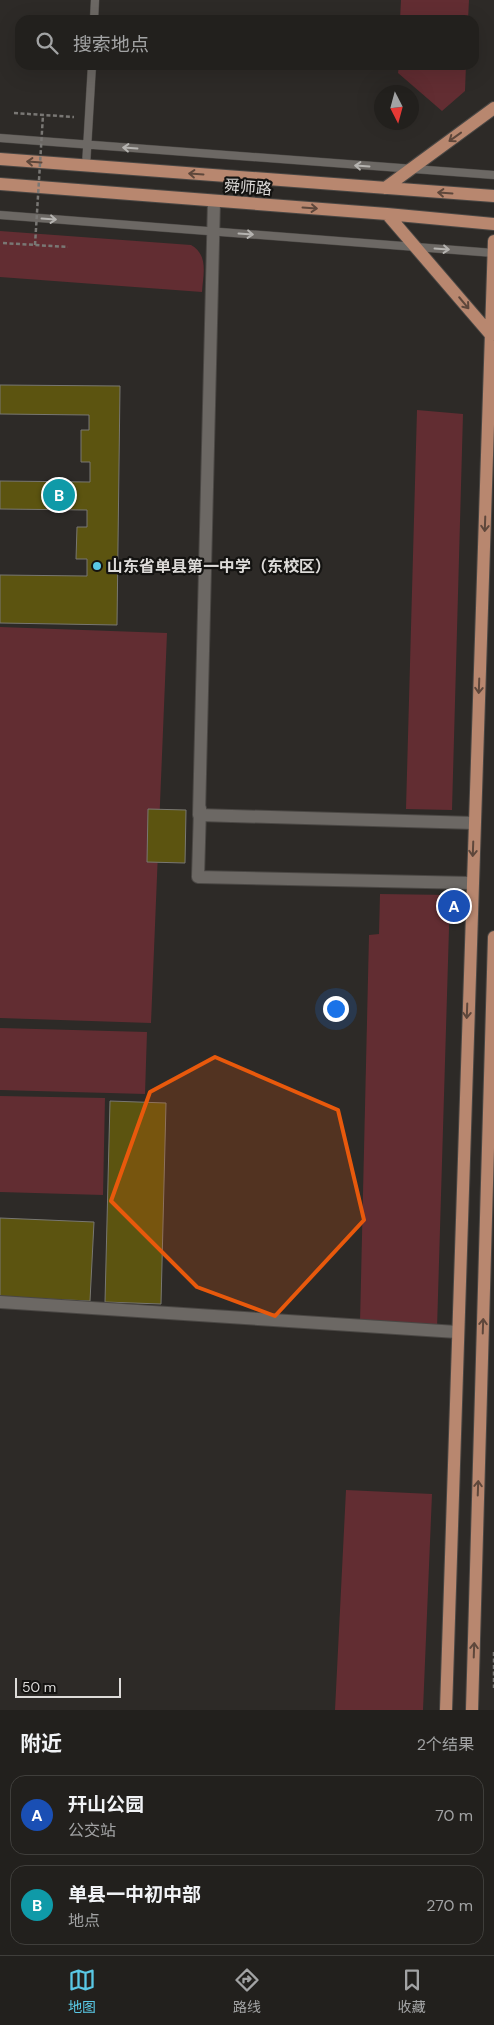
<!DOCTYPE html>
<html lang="zh">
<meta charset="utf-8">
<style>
:root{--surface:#22201d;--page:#2a2826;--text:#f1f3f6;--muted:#a2a3a4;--line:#3f3e3b;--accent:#5ac8e5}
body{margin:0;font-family:"DM Sans","Noto Sans SC",sans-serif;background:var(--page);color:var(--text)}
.compass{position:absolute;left:374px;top:85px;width:45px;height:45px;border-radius:50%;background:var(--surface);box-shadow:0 5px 20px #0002;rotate:174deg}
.scale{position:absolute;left:15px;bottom:12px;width:106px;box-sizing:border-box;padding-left:5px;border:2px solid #dddbd9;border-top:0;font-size:14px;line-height:18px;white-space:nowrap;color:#dddbd9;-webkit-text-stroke:4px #141311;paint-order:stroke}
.you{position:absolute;left:335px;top:1008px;width:18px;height:18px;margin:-12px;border:4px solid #fff;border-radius:50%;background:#1a73e8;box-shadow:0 0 0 8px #1a73e833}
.badge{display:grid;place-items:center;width:32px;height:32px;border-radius:50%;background:var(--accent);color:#fff;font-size:16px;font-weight:700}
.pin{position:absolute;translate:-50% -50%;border:2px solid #fff;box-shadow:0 1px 5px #0006}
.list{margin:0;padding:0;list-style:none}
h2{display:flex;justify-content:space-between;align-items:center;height:65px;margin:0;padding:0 20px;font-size:21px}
h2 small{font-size:16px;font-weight:400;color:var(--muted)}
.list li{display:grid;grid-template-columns:32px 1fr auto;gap:15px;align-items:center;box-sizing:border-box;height:80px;margin:0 10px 10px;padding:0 10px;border:1px solid var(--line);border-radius:15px}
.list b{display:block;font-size:19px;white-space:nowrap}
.list p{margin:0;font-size:16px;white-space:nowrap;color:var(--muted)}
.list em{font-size:16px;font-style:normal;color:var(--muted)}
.icon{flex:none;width:28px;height:28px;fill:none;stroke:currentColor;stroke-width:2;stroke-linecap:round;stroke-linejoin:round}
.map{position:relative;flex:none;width:494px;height:1710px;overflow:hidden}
.search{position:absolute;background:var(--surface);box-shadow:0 5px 20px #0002;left:15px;right:15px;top:15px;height:55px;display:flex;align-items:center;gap:12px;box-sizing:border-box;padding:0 18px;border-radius:15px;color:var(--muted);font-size:19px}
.sheet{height:245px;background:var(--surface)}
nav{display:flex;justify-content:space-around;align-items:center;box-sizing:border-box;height:70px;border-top:1px solid var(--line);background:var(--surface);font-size:14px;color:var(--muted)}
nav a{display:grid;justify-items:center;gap:2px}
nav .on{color:var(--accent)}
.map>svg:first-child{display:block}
</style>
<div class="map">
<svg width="494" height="1710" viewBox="0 0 494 1710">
<rect width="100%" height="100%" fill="#2d2a27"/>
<!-- green -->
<path fill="#622d32" d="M401 0H469L468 20H400Z
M399 65H466L465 91 442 111 398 73Z
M0 231 191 245C209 255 203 275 202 292L0 277Z
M417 410 463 414 452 810 406 809Z
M0 627 167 633 151 1023 0 1018Z
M380 894 450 895 437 1329 360 1323 369 935 379 934Z
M0 1028 147 1032 145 1094 0 1090Z
M0 1096 105 1098 103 1195 0 1192Z
M346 1490 432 1494 423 1710H335Z"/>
<!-- building -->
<path fill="#5c5410" stroke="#787772" d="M0 385 120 386 117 625 0 623V575L87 576V559H76L77 527H87V510L0 509V481L90 482V462H81V430H89V415L0 414Z
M148 809 186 810 185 863 147 862Z
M110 1101 166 1103 161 1304 105 1302Z
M0 1218 94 1222 90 1301 0 1297Z"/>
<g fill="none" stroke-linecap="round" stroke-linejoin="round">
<defs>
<path id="service" d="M94 20 95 0
M0 138 494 175
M86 166 92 65
M0 215 494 253"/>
<path id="minor" d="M214 201 199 815 474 823
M200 808 198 877 471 883
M0 1302 457 1332"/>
<path id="primary" d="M0 159 494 196
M0 184 387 214 494 224
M385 188 494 108
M387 214 491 335
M446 1710 494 241
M472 1710 494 937"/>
</defs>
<!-- service casing -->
<use href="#service" stroke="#4a4744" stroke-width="9"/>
<!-- minor casing -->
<use href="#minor" stroke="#4a4744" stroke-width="14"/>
<!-- primary casing -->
<use href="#primary" stroke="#4a4744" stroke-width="14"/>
<!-- path -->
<path stroke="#797774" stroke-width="2.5" stroke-dasharray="4 2.5" stroke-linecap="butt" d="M14 113 74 117
M3 243 68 247
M494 1652V1688"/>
<!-- service -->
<use href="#service" stroke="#6c6864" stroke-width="8"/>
<!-- minor -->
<use href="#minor" stroke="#6c6864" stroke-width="12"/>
<!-- primary -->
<use href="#primary" stroke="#b8876f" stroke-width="12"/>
<!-- path-bridge -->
<path stroke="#797774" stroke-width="2.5" stroke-dasharray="4 2.5" stroke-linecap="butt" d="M35 245 43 115"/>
</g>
<!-- one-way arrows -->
<defs><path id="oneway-shaft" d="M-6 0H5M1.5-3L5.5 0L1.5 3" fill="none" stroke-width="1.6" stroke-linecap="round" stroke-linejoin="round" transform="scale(1.25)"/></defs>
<g stroke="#5e473b">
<use href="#oneway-shaft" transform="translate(455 137) rotate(144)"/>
<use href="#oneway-shaft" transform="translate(34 162) rotate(-176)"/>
<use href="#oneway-shaft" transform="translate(196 174) rotate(-176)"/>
<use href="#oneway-shaft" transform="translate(445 193) rotate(-176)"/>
<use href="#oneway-shaft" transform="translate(310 208) rotate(4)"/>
<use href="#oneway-shaft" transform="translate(464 303) rotate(50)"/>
<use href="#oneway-shaft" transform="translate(485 524) rotate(92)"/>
<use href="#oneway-shaft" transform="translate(479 686) rotate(92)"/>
<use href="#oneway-shaft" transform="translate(473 849) rotate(92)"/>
<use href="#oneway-shaft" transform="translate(467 1011) rotate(92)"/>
<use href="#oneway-shaft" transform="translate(483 1326) rotate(-88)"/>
<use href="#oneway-shaft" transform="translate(478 1488) rotate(-88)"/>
<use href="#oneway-shaft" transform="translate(474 1650) rotate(-88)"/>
</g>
<g stroke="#b5b3b0">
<use href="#oneway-shaft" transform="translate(130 148) rotate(-176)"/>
<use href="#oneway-shaft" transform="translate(362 166) rotate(-176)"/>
<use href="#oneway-shaft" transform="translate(49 219) rotate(4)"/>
<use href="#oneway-shaft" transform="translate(246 234) rotate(4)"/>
<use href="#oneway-shaft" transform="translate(442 249) rotate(4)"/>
</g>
<!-- marked area -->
<path fill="#e8590c" fill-opacity="0.2" stroke="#e8590c" stroke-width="4" stroke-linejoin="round" d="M215 1057 338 1110 364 1220 275 1316 197 1287 111 1201 150 1092Z"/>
<!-- markers -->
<circle fill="#5ac8e5" stroke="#141311" stroke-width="2" cx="97" cy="566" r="5"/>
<g text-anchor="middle" stroke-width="4.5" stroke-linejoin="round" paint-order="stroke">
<!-- street labels -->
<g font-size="16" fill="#dddbd9" stroke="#141311">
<text transform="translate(248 187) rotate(4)" y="6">舜师路</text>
</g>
<!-- poi labels -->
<g font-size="16" font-weight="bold" fill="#dddbd9" stroke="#141311" text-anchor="start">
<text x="107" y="572">山东省单县第一中学（东校区）</text>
</g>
</g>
</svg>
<svg class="compass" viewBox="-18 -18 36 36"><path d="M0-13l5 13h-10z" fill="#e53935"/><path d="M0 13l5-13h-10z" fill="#a2a3a4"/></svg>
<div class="scale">50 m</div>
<div class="you"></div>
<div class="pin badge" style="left:454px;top:906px;background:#1a4fb4">A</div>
<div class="pin badge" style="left:59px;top:495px;background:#0f9aa8">B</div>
<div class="search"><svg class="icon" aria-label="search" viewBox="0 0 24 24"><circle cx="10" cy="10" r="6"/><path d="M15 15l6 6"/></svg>搜索地点</div>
</div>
<section class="sheet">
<h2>附近<small>2个结果</small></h2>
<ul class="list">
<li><span class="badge" style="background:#1a4fb4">A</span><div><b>幵山公园</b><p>公交站</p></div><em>70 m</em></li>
<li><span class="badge" style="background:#0f9aa8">B</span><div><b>单县一中初中部</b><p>地点</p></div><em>270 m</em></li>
</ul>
</section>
<nav>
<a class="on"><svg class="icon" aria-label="map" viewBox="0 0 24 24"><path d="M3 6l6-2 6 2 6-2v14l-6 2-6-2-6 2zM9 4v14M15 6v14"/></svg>地图</a>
<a><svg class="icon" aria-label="directions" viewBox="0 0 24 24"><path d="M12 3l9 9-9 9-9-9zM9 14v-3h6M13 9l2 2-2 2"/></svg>路线</a>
<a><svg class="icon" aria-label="saved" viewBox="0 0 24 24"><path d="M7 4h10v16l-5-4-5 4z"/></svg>收藏</a>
</nav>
